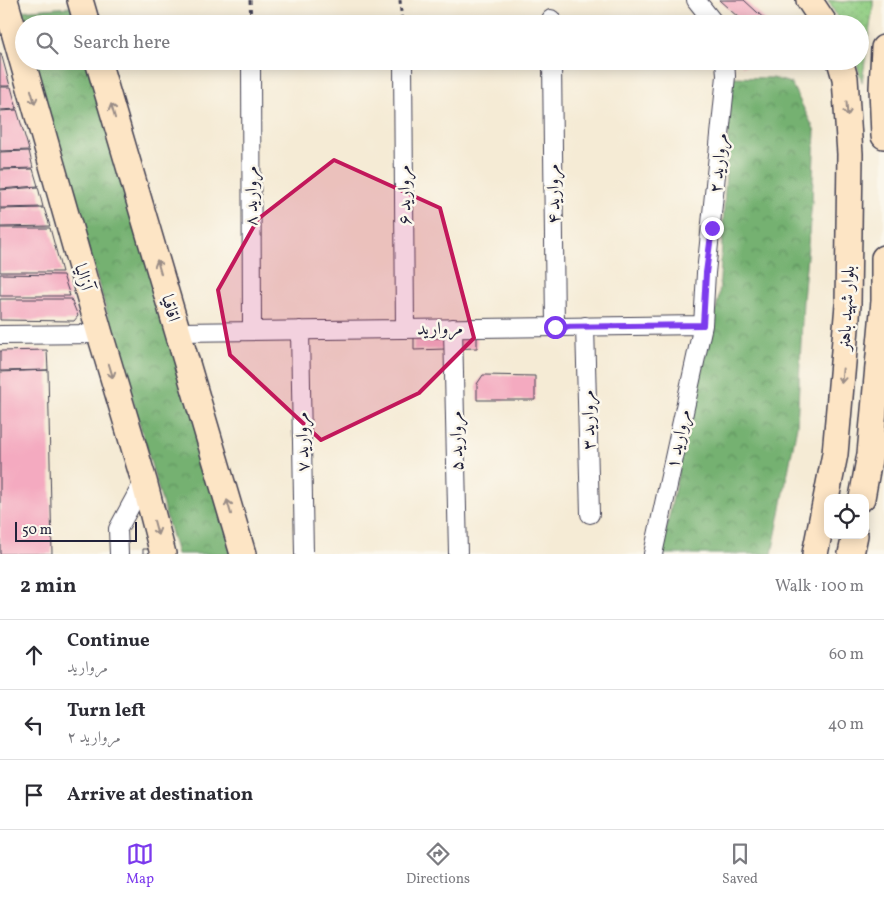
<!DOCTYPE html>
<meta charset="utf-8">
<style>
:root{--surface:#fff;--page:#f2f2f3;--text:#2b2b33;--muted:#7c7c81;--line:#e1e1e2;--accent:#7c3aed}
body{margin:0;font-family:Vollkorn,Amiri,serif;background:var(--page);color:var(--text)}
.controls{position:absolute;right:15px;bottom:15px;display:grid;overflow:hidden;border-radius:10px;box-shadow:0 2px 12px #0003}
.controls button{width:45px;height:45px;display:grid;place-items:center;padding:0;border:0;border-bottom:1px solid var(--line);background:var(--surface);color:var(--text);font:25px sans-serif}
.scale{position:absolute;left:15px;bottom:12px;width:122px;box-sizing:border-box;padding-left:5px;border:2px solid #22223b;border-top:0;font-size:14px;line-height:18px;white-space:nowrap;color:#22223b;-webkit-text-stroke:4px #fbf7ec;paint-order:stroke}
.stop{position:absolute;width:15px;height:15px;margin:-11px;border:4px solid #7c3aed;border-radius:50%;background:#fff}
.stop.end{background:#7c3aed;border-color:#fff;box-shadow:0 1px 5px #0008}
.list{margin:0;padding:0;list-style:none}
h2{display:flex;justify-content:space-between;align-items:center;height:65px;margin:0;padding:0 20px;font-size:21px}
h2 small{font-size:16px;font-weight:400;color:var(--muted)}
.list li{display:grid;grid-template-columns:32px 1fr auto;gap:15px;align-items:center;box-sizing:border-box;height:70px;padding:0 20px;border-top:1px solid var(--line)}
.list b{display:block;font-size:19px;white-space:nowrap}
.list p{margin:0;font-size:16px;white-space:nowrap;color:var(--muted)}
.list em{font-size:16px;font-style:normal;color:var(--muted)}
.icon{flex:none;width:28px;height:28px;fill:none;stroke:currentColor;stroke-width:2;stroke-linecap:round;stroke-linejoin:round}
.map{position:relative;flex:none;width:884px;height:554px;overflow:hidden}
.search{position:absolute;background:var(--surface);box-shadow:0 2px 12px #0003;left:15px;right:15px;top:15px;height:55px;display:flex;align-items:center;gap:12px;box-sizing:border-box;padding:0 18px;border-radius:28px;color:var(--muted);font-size:19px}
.sheet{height:275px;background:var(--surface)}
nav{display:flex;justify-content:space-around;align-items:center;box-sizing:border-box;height:70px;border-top:1px solid var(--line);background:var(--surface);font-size:14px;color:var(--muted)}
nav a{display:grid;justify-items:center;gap:2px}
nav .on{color:var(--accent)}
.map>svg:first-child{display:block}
</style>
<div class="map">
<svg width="884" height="554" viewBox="0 0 884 554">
<defs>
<pattern id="grass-dots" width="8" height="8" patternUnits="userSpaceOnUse" patternTransform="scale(1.25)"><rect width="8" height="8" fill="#91ce83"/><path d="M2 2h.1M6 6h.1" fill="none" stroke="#7db172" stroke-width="1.8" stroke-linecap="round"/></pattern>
<pattern id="forest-crowns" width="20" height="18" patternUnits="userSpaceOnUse" patternTransform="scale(1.25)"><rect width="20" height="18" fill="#74b171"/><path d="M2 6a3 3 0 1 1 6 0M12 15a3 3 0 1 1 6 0" fill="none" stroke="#5f905e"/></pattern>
</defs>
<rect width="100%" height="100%" fill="#fbf7ec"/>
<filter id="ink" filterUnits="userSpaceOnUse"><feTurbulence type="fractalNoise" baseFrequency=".02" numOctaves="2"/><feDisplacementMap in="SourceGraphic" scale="10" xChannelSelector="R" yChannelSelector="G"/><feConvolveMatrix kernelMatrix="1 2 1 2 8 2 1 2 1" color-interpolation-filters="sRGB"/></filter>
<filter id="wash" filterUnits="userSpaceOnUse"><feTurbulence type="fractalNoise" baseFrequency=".0096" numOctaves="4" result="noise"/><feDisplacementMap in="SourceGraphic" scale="20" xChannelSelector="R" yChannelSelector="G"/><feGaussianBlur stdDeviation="1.12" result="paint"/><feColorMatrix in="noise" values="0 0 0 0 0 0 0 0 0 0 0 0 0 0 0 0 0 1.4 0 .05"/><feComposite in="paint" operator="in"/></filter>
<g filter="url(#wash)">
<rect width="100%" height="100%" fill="#f5ebd5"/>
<!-- grass -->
<path fill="url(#grass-dots)" stroke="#5a785f" d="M828 0 842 2 859 0H873V6L862 82 856 61H860V24H841Z"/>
<!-- forest -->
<path fill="url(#forest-crowns)" stroke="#4b6a56" d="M71 7 76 24H24L17 11Z
M32 61H88L235 554H177L117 346Z
M733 77 773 78 791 83 815 131 812 201 803 300 797 426 772 554H661L683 450 719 296 729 118Z"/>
<g id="blocks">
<!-- building -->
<path fill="#f4aac0" d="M719 0H744L770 24H743L739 18Z
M0 53H1L10 86H0Z
M742 61H764V62L742 66Z
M0 87H11L17 109 0 110Z
M17 110 29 150 0 151V111Z
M29 151 33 168 0 169V152Z
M33 169 38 186 0 189V170Z
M38 187 43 207 0 208V190Z
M44 208 50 226 0 227V209Z
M0 228H50L62 272H0Z
M0 274 63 275 70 296H0Z
M0 299H71L78 316 74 321 0 320Z
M477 325V348L414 350V327Z
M47 350 48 370 0 371V351Z
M48 370 52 554H0V372Z
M483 375 535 376V400H477V384Z
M143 549H152L153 554H143Z"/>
</g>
</g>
<g filter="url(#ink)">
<use href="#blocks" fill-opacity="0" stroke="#424052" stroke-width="1"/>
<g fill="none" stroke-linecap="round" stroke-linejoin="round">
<defs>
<path id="street" d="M696 0 715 24
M551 19V24
M251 61 252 331
M403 61 405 329
M552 61 555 327
M585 326 590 514
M453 328 458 554
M300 330 304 554
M178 332 703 325
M0 335 100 334
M119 554 118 529 144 481
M653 554 703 325 706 273 726 76 725 61"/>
<path id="secondary" d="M5 0 100 334 144 481 163 554
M80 0 87 24
M809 0 825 24
M884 48 882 88 884 136
M98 61 243 554
M862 498 870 454 884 301V258
M815 554 835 454 848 305 850 154 845 78 840 61
M851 554 855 535"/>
</defs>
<!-- street casing -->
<use href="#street" stroke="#424052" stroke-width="20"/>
<!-- secondary casing -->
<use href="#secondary" stroke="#424052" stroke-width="28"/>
<!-- path -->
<path stroke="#424052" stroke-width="3" stroke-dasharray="4 4" stroke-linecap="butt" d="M250 0 251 24
M400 0 402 24"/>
<!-- street -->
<use href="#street" stroke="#fff" stroke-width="18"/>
<!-- secondary -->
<use href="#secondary" stroke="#fde5c5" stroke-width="25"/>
</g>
<!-- one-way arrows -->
<defs><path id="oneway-shaft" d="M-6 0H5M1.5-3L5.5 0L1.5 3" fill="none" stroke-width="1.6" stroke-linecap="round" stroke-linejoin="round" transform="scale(1.25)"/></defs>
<g stroke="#9a8d87">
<use href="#oneway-shaft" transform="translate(33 97) rotate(74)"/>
<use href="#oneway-shaft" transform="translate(847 109) rotate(86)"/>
<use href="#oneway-shaft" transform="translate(113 111) rotate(-106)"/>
<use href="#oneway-shaft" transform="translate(159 267) rotate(-106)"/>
<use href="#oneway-shaft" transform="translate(111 371) rotate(73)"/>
<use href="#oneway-shaft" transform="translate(842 376) rotate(95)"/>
<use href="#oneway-shaft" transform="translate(229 507) rotate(-106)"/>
<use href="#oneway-shaft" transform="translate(156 528) rotate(75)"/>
</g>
</g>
<g fill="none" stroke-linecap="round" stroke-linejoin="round" filter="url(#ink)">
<!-- route -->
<path stroke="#7c3aed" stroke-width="6" d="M555 327 703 325 706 273 712 228"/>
</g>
<!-- marked area -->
<path fill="#c2185b" fill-opacity="0.2" stroke="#c2185b" stroke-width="4" stroke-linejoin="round" d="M334 160 440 208 474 338 419 393 321 440 230 355 218 290 258 219Z"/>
<g text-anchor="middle" stroke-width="5" stroke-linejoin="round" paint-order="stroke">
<!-- street labels -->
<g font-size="18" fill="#22223b" stroke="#fbf7ec">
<text transform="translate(718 163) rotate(-84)" y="6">مروارید ۲</text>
<text transform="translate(553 194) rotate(-91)" y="6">مروارید ۴</text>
<text transform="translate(404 195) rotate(-91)" y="6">مروارید ۶</text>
<text transform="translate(251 196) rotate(-90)" y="6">مروارید ۸</text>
<text transform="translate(84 277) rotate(74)" y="6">آزالیا</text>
<text transform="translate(171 308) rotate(74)" y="6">اقاقیا</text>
<text transform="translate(846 308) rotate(-87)" y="6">بلوار شهید باهنر</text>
<text transform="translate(440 328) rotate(-1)" y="6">مروارید</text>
<text transform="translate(588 420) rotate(-91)" y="6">مروارید ۳</text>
<text transform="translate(678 439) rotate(-78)" y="6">مروارید ۱</text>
<text transform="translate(456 441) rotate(-91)" y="6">مروارید ۵</text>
<text transform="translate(302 442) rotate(-91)" y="6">مروارید ۷</text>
</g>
</g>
</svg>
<div class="controls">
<button><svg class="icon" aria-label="locate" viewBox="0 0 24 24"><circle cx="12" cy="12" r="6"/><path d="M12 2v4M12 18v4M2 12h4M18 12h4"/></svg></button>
</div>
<div class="scale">50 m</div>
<div class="stop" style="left:555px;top:327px"></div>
<div class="stop end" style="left:712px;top:228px"></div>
<div class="search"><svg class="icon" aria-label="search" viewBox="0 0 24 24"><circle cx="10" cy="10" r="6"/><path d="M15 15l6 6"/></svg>Search here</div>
</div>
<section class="sheet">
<h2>2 min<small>Walk · 100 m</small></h2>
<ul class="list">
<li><svg class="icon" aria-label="ahead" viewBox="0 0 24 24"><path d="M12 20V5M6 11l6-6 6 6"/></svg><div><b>Continue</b><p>مروارید</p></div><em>60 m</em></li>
<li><svg class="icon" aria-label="left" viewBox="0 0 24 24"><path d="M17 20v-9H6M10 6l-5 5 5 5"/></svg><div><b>Turn left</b><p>مروارید ۲</p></div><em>40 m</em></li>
<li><svg class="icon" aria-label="arrive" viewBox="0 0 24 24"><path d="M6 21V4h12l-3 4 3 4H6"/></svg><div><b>Arrive at destination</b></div></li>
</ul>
</section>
<nav>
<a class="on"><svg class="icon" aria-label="map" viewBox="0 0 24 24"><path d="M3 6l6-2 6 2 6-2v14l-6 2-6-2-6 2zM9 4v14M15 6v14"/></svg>Map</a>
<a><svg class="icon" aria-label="directions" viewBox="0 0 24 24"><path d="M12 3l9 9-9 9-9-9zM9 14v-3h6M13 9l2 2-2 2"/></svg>Directions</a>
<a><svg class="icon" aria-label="saved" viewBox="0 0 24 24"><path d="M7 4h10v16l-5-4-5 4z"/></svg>Saved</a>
</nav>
